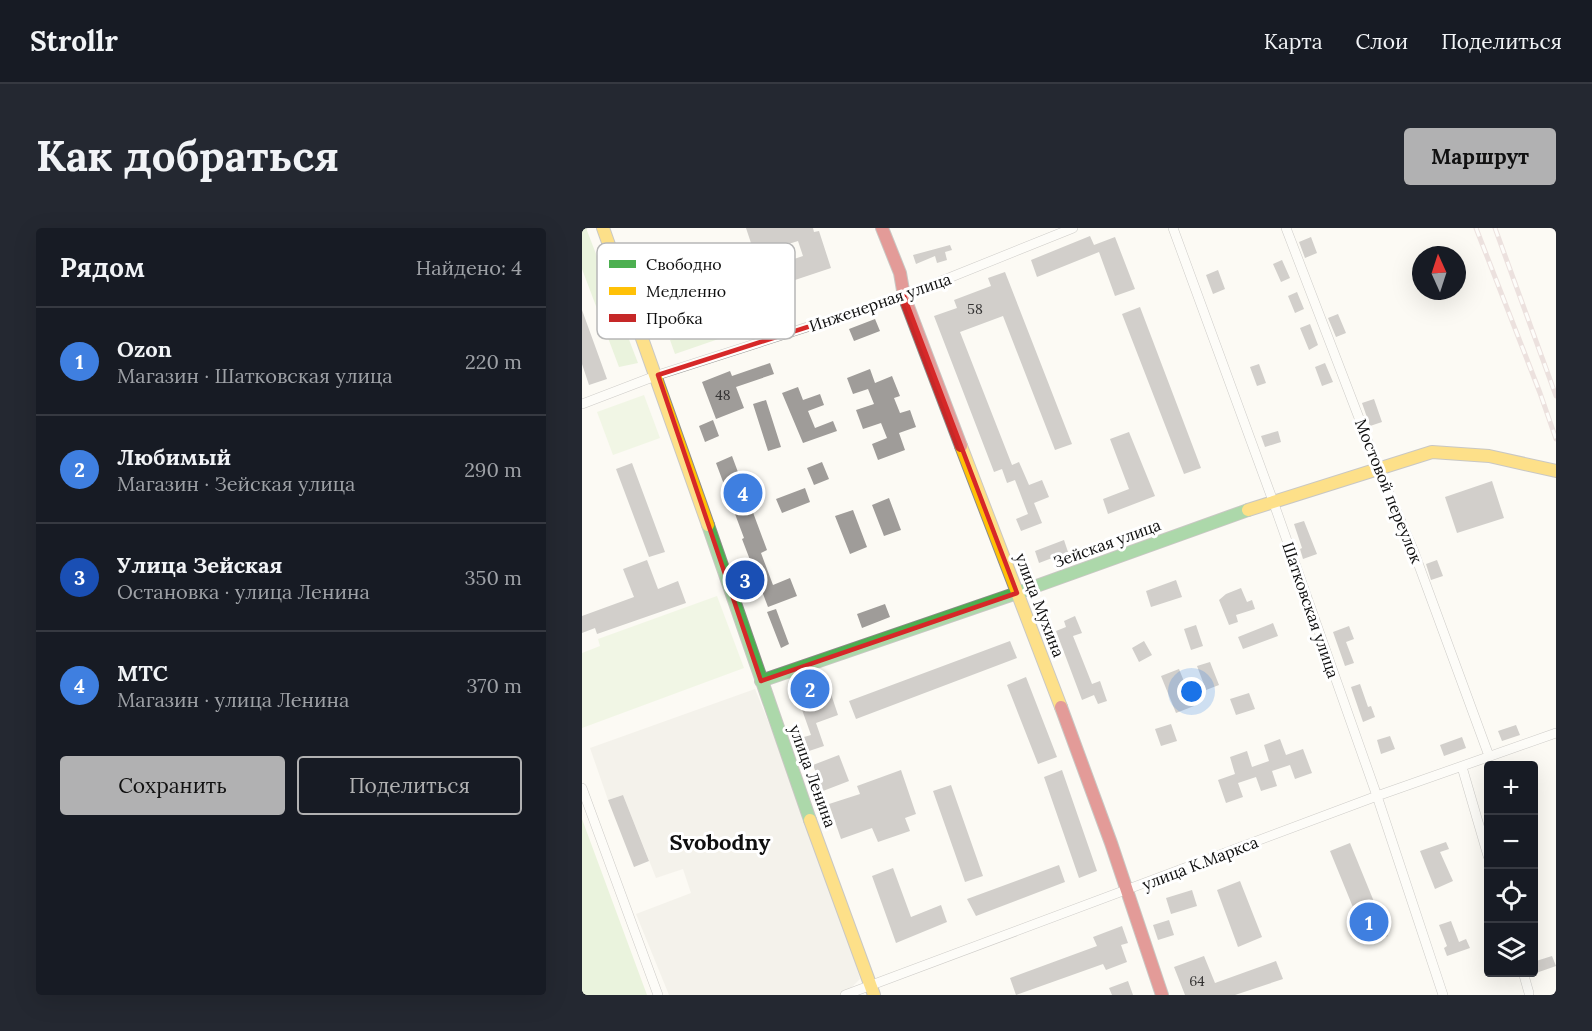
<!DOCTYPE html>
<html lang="ru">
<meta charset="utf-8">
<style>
:root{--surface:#171b24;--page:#242831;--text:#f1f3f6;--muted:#9ea1a6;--line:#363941;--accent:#b1b1b2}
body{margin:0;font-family:Lora,serif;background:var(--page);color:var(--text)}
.controls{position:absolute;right:18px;bottom:18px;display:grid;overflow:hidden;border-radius:6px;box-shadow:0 6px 24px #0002}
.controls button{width:54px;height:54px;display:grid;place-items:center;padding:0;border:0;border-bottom:2px solid var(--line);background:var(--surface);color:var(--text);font:30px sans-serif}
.compass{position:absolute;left:830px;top:18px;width:54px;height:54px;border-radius:50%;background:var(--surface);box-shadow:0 6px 24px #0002;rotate:357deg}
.you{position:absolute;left:610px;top:464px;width:21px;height:21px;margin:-15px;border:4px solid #fff;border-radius:50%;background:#1a73e8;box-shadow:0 0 0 9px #1a73e833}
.badge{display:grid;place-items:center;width:39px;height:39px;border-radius:50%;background:var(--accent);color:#fff;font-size:20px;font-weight:700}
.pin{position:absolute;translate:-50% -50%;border:3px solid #fff;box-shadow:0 2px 6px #0006}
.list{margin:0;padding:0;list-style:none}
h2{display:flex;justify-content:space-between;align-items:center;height:78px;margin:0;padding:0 24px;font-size:26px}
h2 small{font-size:20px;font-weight:400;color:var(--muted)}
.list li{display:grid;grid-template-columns:39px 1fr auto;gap:18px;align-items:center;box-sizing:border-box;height:108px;padding:0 24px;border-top:2px solid var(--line)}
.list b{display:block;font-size:22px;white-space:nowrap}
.list p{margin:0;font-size:20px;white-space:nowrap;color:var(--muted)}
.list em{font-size:20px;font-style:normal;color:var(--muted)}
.actions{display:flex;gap:12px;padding:18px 24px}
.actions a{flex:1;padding:14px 0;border:2px solid var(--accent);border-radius:6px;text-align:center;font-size:21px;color:var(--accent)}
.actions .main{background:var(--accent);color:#111}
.icon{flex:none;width:33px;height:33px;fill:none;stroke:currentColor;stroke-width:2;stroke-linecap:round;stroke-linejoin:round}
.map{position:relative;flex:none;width:974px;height:767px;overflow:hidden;border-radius:6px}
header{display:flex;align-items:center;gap:36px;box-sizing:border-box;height:84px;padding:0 30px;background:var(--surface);border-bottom:2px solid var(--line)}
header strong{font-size:28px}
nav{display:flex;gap:33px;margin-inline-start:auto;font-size:21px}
.intro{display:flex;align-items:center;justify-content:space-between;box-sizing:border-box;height:144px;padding:0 36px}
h1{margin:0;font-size:42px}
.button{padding:15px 27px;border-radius:6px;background:var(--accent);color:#111;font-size:21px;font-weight:700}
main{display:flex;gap:36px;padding:0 36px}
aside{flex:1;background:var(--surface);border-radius:6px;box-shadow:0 6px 24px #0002}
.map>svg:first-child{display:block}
</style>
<header>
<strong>Strollr</strong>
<nav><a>Карта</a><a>Слои</a><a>Поделиться</a></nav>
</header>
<div class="intro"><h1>Как добраться</h1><a class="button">Маршрут</a></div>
<main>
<aside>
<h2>Рядом<small>Найдено: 4</small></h2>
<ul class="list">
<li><span class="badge" style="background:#3f7fe0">1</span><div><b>Ozon</b><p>Магазин · Шатковская улица</p></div><em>220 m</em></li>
<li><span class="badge" style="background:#3f7fe0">2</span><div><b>Любимый</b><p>Магазин · Зейская улица</p></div><em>290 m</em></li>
<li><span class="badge" style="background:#1a4fb4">3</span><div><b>Улица Зейская</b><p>Остановка · улица Ленина</p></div><em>350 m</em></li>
<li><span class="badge" style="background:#3f7fe0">4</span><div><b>МТС</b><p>Магазин · улица Ленина</p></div><em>370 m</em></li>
</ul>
<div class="actions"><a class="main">Сохранить</a><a>Поделиться</a></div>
</aside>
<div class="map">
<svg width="974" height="767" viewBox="0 0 974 767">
<rect width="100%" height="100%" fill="#fcfaf4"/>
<!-- green -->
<path fill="#e5f2d2" d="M62 167 78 210 31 227 15 184Z
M135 368 162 440 0 500V425L18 418 16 411Z"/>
<!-- forest -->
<path fill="#d6ebc0" d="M0 0H4L56 135 37 139 0 41Z
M175 81 180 96 93 126 88 112Z
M0 591 65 767H0Z"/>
<!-- plaza -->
<path fill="#ece9df" d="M173 461 195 515 255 675 278 751 262 767H87L54 686 109 665 101 641 74 650 41 567 26 572 8 520Z"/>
<!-- building -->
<path fill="#9f9c99" d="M164 0H231L232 4 237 3 249 40 183 62 175 37 189 33 191 38 221 28 216 13 194 20 192 15 171 21Z
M508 8 512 17 533 9 553 61 533 68 517 24 455 49 449 32Z
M729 9 735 25 723 30 717 14Z
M368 17 370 22 363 24 365 32 355 35 353 28 334 36 331 27Z
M700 32 708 50 699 54 691 36Z
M636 42 643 61 631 66 624 47Z
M423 44 490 216 473 222 421 88 378 104 430 237 437 234 447 257 460 252 467 269 452 275 460 295 439 303 434 291 446 286 433 252 425 255 420 241 412 244 352 88 375 80 372 72 409 58 406 50Z
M715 64 722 81 713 85 706 68Z
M558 79 619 240 602 246 540 86Z
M0 82 25 151 7 157 0 136Z
M756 86 764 105 754 109 746 90Z
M293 91 298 103 272 113 267 101Z
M728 96 736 117 727 122 718 100Z
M188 135 192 146 154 159 162 180 134 191 120 154 148 143 150 148Z
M743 135 751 154 740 158 733 139Z
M677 136 684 155 675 158 668 139Z
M288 141 293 155 310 148 318 168 312 170 318 185 328 182 334 199 317 205 323 222 296 232 290 216 305 210 299 195 281 201 274 182 292 176 286 161 271 166 265 150Z
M216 159 221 172 238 166 242 177 226 183 233 200 251 193 255 203 221 215 200 165Z
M792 171 800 194 788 198 780 175Z
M184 172 199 219 186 223 171 176Z
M131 192 137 208 123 214 117 198Z
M696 203 699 214 683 219 679 208Z
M547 204 573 268 526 286 521 271 547 261 528 211Z
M150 228 185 322 179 325 191 357 208 350 215 368 186 379 160 311 162 310 134 235Z
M240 234 247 251 232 257 225 240Z
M50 235 83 324 67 329 34 241Z
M910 253 922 290 875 305 863 269Z
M223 260 228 274 200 285 194 271Z
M307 270 319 302 302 308 290 277Z
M271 282 285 319 268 326 253 288Z
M722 293 735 326 721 331 718 321 720 320 712 296Z
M482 312 486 324 457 335 453 323Z
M65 332 76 361 96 353 104 375 15 406 13 400 0 405V388L52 369 41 341Z
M855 332 861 348 849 352 844 336Z
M594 352 600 369 569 379 564 363Z
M659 360 665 374 670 372 673 381 654 387 656 394 647 397 637 372 644 366Z
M303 376 308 389 280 400 275 386Z
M194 381 207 416 199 420 185 384Z
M493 388 500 405 491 408 510 456 518 453 525 473 516 476 512 467 500 472 474 403 484 399 482 393Z
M691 395 696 408 661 421 656 409Z
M614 397 621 418 609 422 602 401Z
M767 398 772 411 764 414 772 435 763 438 751 404Z
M428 413 435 430 274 491 267 473Z
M562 413 570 427 557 434 550 420Z
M628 434 637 457 624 462 615 438Z
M597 441 612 478 594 485 579 448Z
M444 449 475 529 456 536 425 457Z
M244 451 256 487 234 495 242 518 227 523 222 509 229 507 213 462Z
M778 456 786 479 789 478 793 489 781 494 769 459Z
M667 465 673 481 654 487 648 471Z
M589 496 595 513 579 518 573 501Z
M934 497 938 507 920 513 916 503Z
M808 508 813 521 799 526 795 512Z
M880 509 884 520 862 528 858 517Z
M698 511 704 527 721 521 730 545 713 551 708 537 690 543 695 558 679 563 674 549 656 555 661 569 644 575 636 552 653 546 648 529 665 523 670 539 687 533 682 517Z
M257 527 267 553 241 563 231 537Z
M319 542 334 586 323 590 328 603 296 614 290 600 259 611 247 576 278 566 275 558Z
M480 542 515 643 497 650 462 549Z
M369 557 401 648 383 654 351 563Z
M41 567 67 633 52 639 26 572Z
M864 614 867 621 858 624 871 653 853 661 838 623Z
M768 615 806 708 786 716 748 623Z
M477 637 483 654 394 688 385 671Z
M311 640 329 689 359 677 365 694 314 715 290 648Z
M658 653 680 709 656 719 635 662Z
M610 662 615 678 589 686 584 670Z
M587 692 592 707 576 712 571 697Z
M869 693 877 714 884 711 888 720 865 728 862 720 865 718 857 697Z
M540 698 546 715 539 717 545 734 524 742 521 736 434 767 428 750 515 718 511 709Z
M622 728 633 755 694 733 701 751 653 767H603L592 739Z
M970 728 974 738 954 745 951 734Z
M546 753 551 767H530L527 760Z"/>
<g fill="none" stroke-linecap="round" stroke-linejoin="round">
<defs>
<path id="street" d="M591 0 691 273 795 568 861 767
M704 0 797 242 832 324 907 528
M0 176 76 147 322 68 491 0
M880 539 906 628
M0 560 76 767
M941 744 947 765
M263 767 795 568 974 505"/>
<path id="fast" d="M126 297 228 592
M179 453 435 365 666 282"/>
<path id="slow" d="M21 0 126 297
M379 218 479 479
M666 282 850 224 907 228 974 243
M228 592 292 767"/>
<path id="jam" d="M300 0 318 45 322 68 379 218
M479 479 529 615 580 767"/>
</defs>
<!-- street casing -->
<use href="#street" stroke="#969592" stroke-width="10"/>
<!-- fast casing -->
<use href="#fast" stroke="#8c8b89" stroke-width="14"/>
<!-- slow casing -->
<use href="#slow" stroke="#8c8b89" stroke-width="14"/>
<!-- jam casing -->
<use href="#jam" stroke="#8c8b89" stroke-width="14"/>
<!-- street -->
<use href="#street" stroke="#fffefd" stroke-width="9"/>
<!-- fast -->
<use href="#fast" stroke="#4caf50" stroke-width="12"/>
<!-- slow -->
<use href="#slow" stroke="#ffc107" stroke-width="12"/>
<!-- jam -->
<use href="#jam" stroke="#c62828" stroke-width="12"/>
<defs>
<path id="rail" d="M894 0 958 165 974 211
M913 0 974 168"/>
</defs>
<!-- rail casing -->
<use href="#rail" stroke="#d9c4c4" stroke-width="5"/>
<!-- rail -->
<use href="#rail" stroke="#fff" stroke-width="3" stroke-dasharray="9" stroke-linecap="butt"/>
</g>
<!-- marked area -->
<path d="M0 0H974V767H0ZM322 68 435 365 179 453 76 147Z" fill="#fcfaf4" fill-opacity=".55" fill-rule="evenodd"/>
<path fill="none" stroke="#d62828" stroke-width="4.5" stroke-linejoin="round" d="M322 68 435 365 179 453 76 147Z"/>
<g text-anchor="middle" stroke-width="6" stroke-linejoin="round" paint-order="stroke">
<!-- number labels -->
<g font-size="14" fill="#333232">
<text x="393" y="86">58</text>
<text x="141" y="172">48</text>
<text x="615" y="758">64</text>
</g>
<!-- street labels -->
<g font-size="16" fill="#0f0f0f" stroke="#fff">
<text transform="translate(298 74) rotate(-19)" y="6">Инженерная улица</text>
<text transform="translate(807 263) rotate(68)" y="6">Мостовой переулок</text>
<text transform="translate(525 315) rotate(-20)" y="6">Зейская улица</text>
<text transform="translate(458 377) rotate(69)" y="6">улица Мухина</text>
<text transform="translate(729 382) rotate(71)" y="6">Шатковская улица</text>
<text transform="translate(231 548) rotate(70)" y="6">улица Ленина</text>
<text transform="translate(618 635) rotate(-21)" y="6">улица К.Маркса</text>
</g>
<!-- district labels -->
<g font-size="22" font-weight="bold" fill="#0f0f0f" stroke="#fff">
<text x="138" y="622">Svobodny</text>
</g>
</g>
<!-- legend -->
<rect x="15" y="15" width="198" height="96" rx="9" fill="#fff" stroke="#b7b7b7" stroke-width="1.5"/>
<rect x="27" y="32" width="27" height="8" fill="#4caf50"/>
<rect x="27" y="59" width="27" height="8" fill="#ffc107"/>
<rect x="27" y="86" width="27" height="8" fill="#c62828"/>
<g font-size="16" fill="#0f0f0f">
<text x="64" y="42">Свободно</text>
<text x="64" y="69">Медленно</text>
<text x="64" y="96">Пробка</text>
</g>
</svg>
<div class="controls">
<button>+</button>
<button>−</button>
<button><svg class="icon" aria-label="locate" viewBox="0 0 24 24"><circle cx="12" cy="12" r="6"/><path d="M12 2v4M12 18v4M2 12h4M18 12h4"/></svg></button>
<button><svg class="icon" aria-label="layers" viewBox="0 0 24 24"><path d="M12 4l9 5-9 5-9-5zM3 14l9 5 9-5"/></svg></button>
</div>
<svg class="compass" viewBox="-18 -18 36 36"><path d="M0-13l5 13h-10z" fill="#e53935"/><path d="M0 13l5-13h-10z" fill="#9ea1a6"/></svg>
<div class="you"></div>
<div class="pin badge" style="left:787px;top:694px;background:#3f7fe0">1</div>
<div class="pin badge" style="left:228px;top:461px;background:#3f7fe0">2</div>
<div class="pin badge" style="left:163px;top:352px;background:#1a4fb4">3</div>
<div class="pin badge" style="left:161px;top:265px;background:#3f7fe0">4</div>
</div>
</main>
